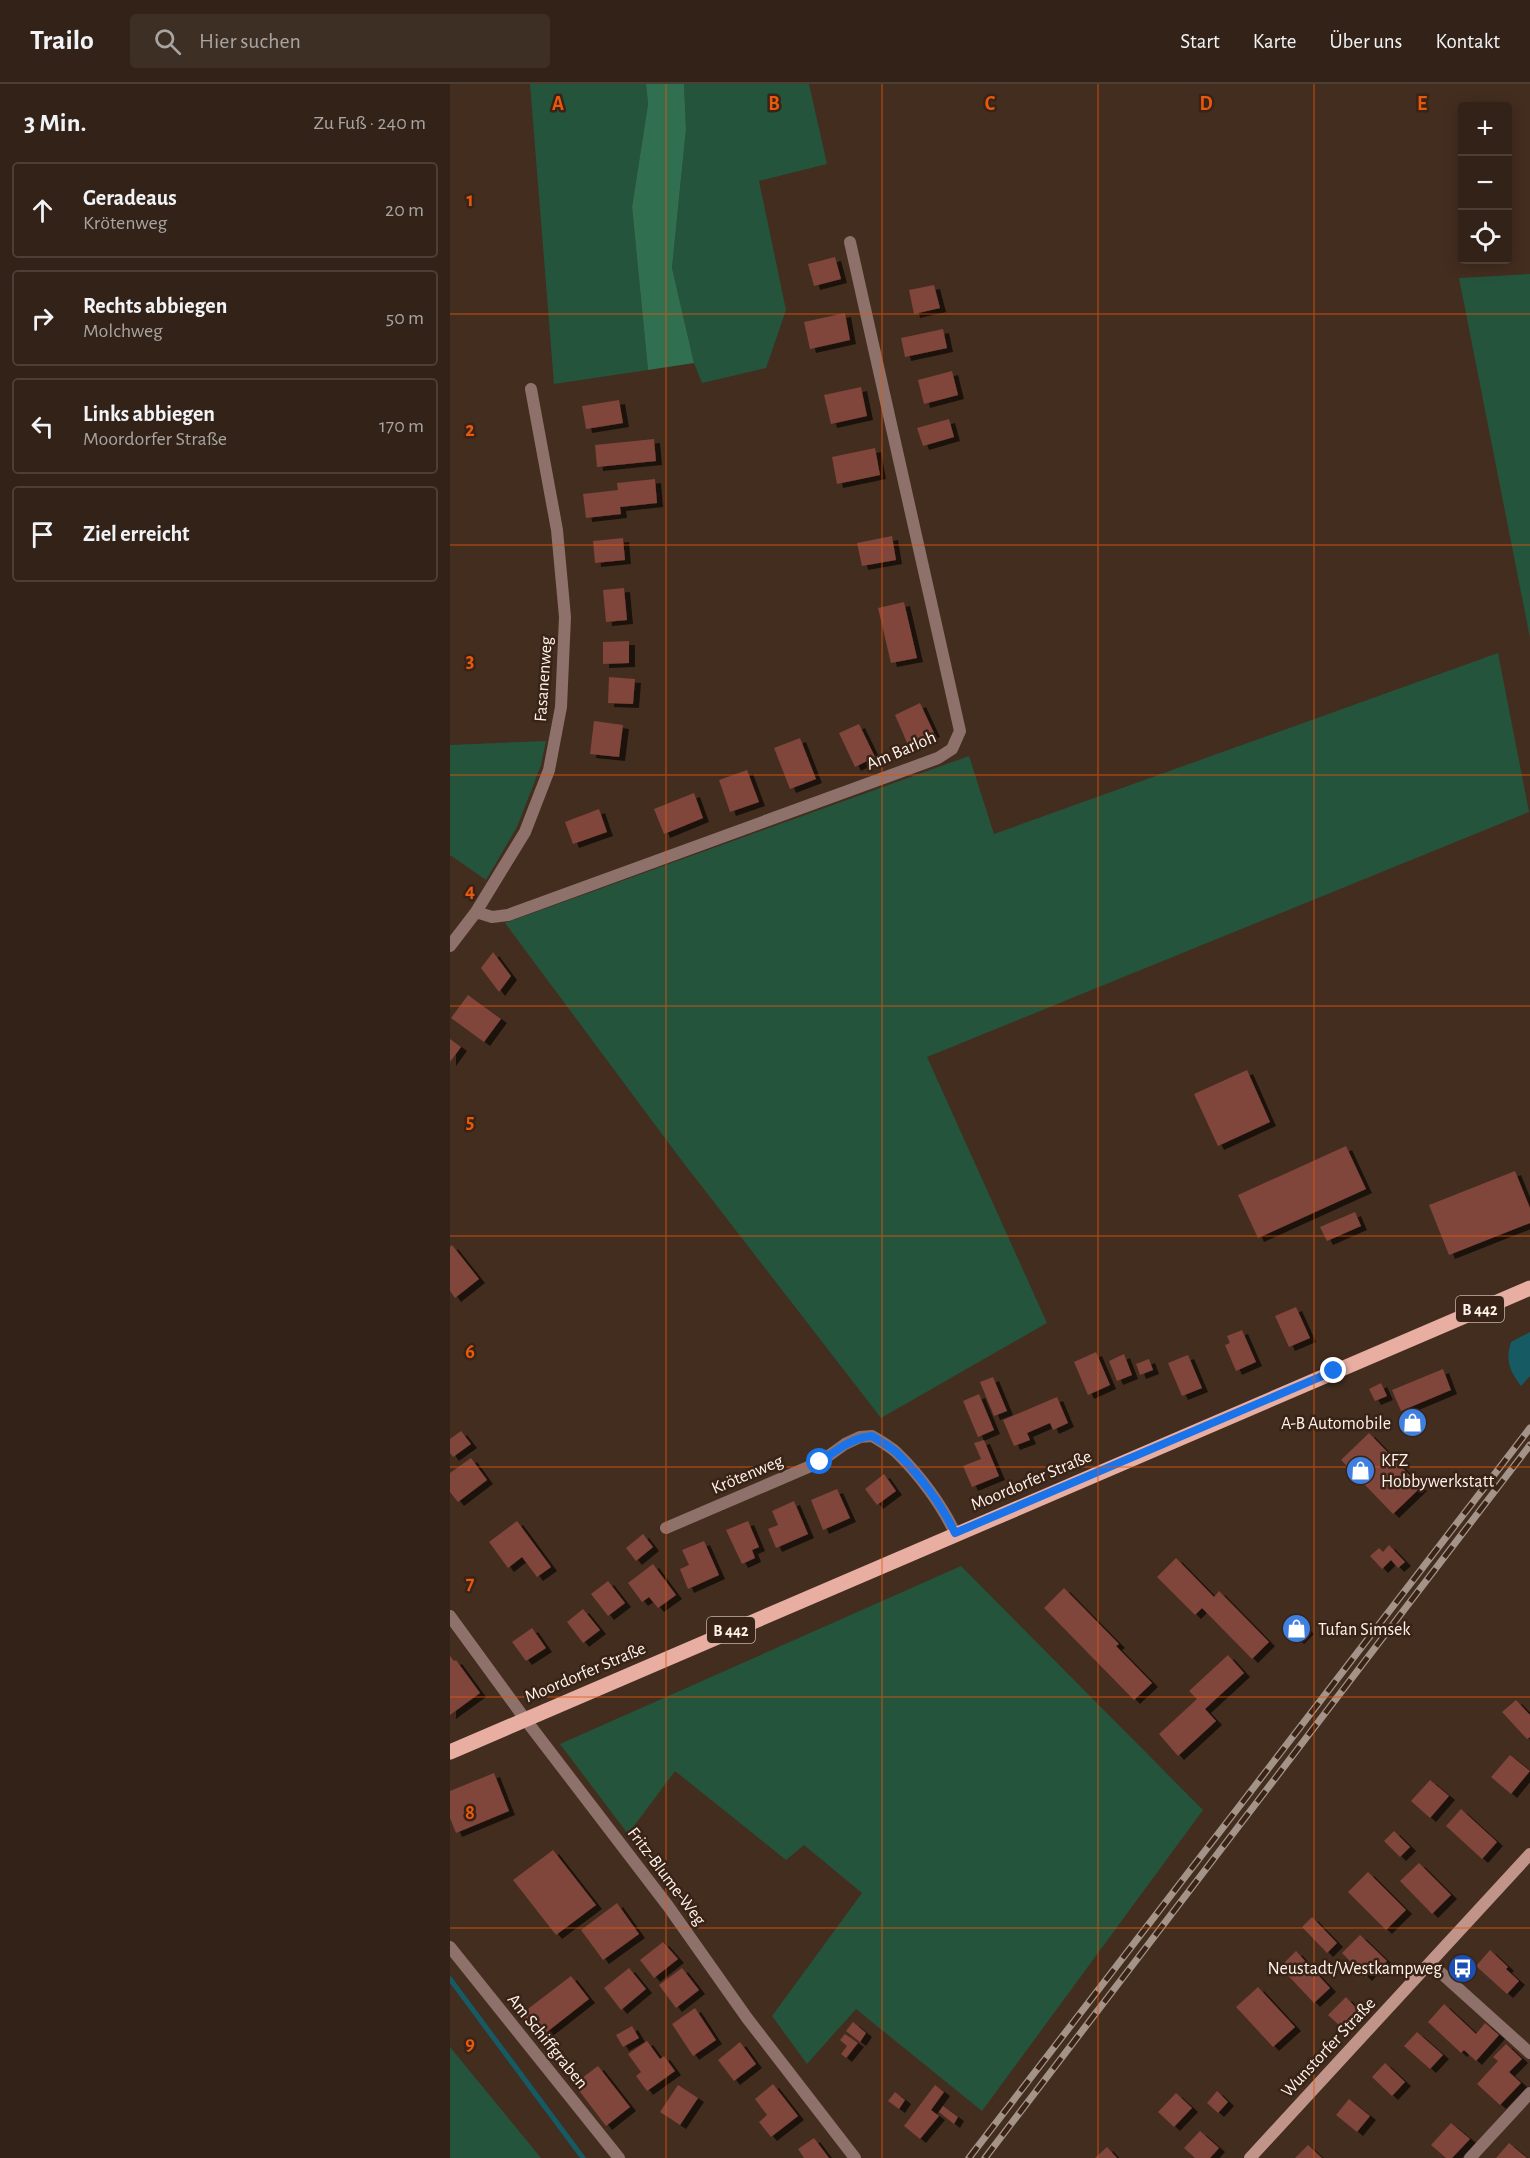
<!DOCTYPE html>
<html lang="de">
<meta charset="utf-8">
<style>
:root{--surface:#322217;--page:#3d2f24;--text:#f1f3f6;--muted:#a8a4a1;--line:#4d3f36}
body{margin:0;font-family:"Alegreya Sans",sans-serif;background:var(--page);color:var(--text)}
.controls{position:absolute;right:18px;top:18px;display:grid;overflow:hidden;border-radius:6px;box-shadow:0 3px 15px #0003}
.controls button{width:54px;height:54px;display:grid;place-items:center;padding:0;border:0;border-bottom:2px solid var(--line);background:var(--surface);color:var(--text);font:30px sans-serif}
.stop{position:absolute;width:18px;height:18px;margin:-14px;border:4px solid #1a73e8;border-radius:50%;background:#fff}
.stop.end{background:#1a73e8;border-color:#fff;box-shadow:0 2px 6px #0008}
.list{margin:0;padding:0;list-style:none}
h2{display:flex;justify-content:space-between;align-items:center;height:78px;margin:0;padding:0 24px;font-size:26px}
h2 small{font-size:20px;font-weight:400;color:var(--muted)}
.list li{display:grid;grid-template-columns:39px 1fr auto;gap:18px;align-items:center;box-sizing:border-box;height:96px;margin:0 12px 12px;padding:0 12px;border:2px solid var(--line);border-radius:6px}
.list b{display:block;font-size:22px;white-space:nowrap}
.list p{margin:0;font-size:20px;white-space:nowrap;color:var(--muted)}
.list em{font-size:20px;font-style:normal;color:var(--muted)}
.icon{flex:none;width:33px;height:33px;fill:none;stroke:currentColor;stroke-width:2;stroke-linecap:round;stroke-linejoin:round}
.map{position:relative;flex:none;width:1080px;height:2074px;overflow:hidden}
header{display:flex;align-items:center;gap:36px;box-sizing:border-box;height:84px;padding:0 30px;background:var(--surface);border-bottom:2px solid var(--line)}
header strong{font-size:28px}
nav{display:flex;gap:33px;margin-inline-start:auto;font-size:21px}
.search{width:420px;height:54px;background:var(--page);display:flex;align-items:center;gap:15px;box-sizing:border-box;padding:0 21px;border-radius:6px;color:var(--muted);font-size:22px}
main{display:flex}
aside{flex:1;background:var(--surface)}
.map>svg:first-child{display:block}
</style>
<header>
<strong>Trailo</strong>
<div class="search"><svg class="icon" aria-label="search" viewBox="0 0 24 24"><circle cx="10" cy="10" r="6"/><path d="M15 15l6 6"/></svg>Hier suchen</div>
<nav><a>Start</a><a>Karte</a><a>Über uns</a><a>Kontakt</a></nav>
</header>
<main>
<aside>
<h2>3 Min.<small>Zu Fuß · 240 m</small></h2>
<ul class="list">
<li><svg class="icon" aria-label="ahead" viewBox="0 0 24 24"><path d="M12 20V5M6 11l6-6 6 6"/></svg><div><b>Geradeaus</b><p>Krötenweg</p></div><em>20 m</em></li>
<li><svg class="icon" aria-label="right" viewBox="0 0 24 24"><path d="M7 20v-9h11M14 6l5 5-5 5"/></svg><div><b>Rechts abbiegen</b><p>Molchweg</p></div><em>50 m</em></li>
<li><svg class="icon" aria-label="left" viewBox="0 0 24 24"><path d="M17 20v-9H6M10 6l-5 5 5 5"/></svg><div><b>Links abbiegen</b><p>Moordorfer Straße</p></div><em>170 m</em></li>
<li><svg class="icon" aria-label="arrive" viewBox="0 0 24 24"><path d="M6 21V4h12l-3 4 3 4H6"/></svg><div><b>Ziel erreicht</b></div></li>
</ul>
</aside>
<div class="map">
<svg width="1080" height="2074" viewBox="0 0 1080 2074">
<defs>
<filter id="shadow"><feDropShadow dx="6" dy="4" stdDeviation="0" flood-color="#0009"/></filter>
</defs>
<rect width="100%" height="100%" fill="#432d1f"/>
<!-- green -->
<path fill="#24543b" d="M80 0H196L198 20 182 123 198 286 104 300Z
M234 0H359L377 80 309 97 336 226 316 284 252 299 244 279 222 184 236 45Z
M1080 190V554L1009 194Z
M1048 569 1079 728 477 973 597 1239 431 1334 229 1073 55 839 519 672 544 750Z
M96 657 91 681 67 743 36 796 0 771V661Z
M511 1482 753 1726 532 2027 406 1925 357 1980 322 1932 412 1809 354 1761 336 1776 225 1687 178 1750 110 1660Z
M0 1963 91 2074H0Z"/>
<!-- forest -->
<path fill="#306f4f" d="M196 0H234L236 45 222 184 244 279 198 286 182 123 198 20Z"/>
<!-- water -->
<path fill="#165b64" d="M1080 1248V1292L1071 1302C1060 1287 1055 1277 1061 1258Z"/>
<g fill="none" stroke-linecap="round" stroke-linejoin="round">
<!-- stream -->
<path stroke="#165b64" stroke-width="5" d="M0 1895 133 2074"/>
</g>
<!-- building -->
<path fill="#80443b" filter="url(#shadow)" d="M385 173 391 195 364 202 358 180Z
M484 201 490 224 464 230 459 206Z
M395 229 400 256 360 265 354 238Z
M493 245 497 264 455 273 451 254Z
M502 287 508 311 474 320 468 296Z
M411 303 417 332 381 340 374 311Z
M169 316 173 339 136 345 132 322Z
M499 335 504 353 473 362 467 344Z
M204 355 206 377 147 383 145 361Z
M425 364 430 391 387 400 382 373Z
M205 395 207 419 170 423 171 430 136 434 133 410 168 406 167 399Z
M442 452 446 476 412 482 407 459Z
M173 454 175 476 145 479 143 457Z
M174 504 177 536 156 538 153 506Z
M454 518 467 574 441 579 428 524Z
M179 557V579L153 580V558Z
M159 593 185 595 183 620 158 619Z
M470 619 484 649 458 661 445 631Z
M144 637 173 641 169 673 140 670Z
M409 640 425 673 405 683 389 649Z
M350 654 366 695 340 705 324 664Z
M297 686 309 718 280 728 269 696Z
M244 709 253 734 214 750 204 725Z
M149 725 157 748 123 760 115 738Z
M43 868 61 892 49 908 31 884Z
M18 911 51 935 34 958 1 934Z
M0 955 11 963 0 978Z
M797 986 820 1038 768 1062 744 1010Z
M896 1062 916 1105 808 1154 788 1111Z
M1065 1087 1080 1124V1139L999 1171 979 1121Z
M905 1128 911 1142 877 1157 870 1143Z
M2 1161 29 1195 5 1214 0 1207V1163Z
M846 1223 860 1254 839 1263 825 1232Z
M792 1246 806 1278 786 1287 775 1261 780 1259 777 1252Z
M646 1268 660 1301 638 1311 624 1278Z
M674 1270 682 1291 667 1297 659 1277Z
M738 1271 752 1304 732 1312 718 1279Z
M699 1275 703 1286 690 1291 686 1280Z
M993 1285 1001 1306 951 1327 942 1306Z
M543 1293 557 1327 544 1332 530 1298Z
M931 1299 937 1312 925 1317 919 1305Z
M529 1310 544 1346 528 1353 513 1317Z
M607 1313 618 1339 603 1346 600 1339 577 1349 580 1356 564 1362 553 1336Z
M11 1347 21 1360 3 1373 0 1369V1355Z
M919 1349 971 1403 943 1430 891 1376Z
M534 1356 549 1392 522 1403 513 1382 531 1375 524 1359Z
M21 1374 37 1396 8 1418 0 1408V1389Z
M434 1390 446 1407 427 1421 415 1405Z
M387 1405 400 1434 373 1446 361 1416Z
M344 1417 358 1450 326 1464 318 1445 328 1441 322 1427Z
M67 1437 101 1483 87 1493 72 1473 58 1484 39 1458Z
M298 1437 309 1463 302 1466 305 1474 292 1480 276 1446Z
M193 1450 203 1463 186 1477 176 1464Z
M254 1457 269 1491 238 1505 230 1485 239 1481 232 1466Z
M939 1461 955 1478 948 1484 941 1476 932 1485 920 1472 929 1464 933 1468Z
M726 1474 764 1513 769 1507 819 1558 802 1575 752 1524 745 1531 707 1493Z
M203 1480 226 1511 208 1524 199 1513 192 1518 178 1499Z
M158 1497 175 1519 158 1532 141 1510Z
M614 1504 669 1560 666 1562 702 1599 684 1616 594 1524Z
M133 1525 150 1546 133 1559 117 1538Z
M846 1534 858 1546 848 1556 835 1544Z
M82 1544 96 1564 76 1577 62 1558Z
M778 1571 794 1589 755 1625 766 1637 728 1672 709 1650 747 1615 739 1607Z
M0 1572 4 1577 6 1576 30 1609 0 1631Z
M1066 1616 1080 1631V1653L1077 1655 1052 1628Z
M1060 1671 1080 1687 1061 1710 1041 1693Z
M44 1689 59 1727 6 1749 0 1734V1707Z
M980 1696 999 1712 980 1734 961 1717Z
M1011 1725 1047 1758 1032 1775 996 1742Z
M944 1747 960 1763 950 1773 934 1757Z
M103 1766 146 1821 106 1851 63 1796Z
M969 1779 1001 1811 982 1830 950 1797Z
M918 1788 956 1826 936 1846 898 1808Z
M167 1819 189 1850 153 1876 131 1846Z
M862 1833 887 1859 877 1869 852 1843Z
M910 1851 937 1877 929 1885 926 1882 916 1893 892 1869Z
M213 1858 228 1875 204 1894 190 1876Z
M1040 1866 1058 1883 1056 1885 1069 1897 1057 1910 1026 1882Z
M846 1867 880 1904 864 1919 830 1883Z
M179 1884 196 1905 171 1926 154 1904Z
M232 1884 249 1906 226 1924 209 1901Z
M121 1892 139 1915 88 1955 70 1931Z
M808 1903 845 1943 823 1963 786 1923Z
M896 1913 908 1926 890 1942 878 1931Z
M994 1920 1026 1950 1035 1939 1049 1951 1026 1977 1014 1966 1011 1969 978 1938Z
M245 1924 266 1956 243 1972 222 1940Z
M403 1938 416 1949 410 1958 396 1947Z
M182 1942 189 1954 173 1963 166 1951Z
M967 1948 993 1971 980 1985 954 1962Z
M395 1950 408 1959 396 1974 391 1970 397 1962 390 1956Z
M197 1957 210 1975 214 1972 225 1987 197 2007 186 1992 191 1988 178 1970Z
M290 1958 306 1980 284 1997 268 1976Z
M1056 1960 1072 1975 1059 1988 1071 1999 1050 2021 1027 2000 1048 1977 1043 1973Z
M935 1979 955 1998 942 2012 922 1993Z
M148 1982 180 2023 156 2042 124 2000Z
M323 2000 348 2032 321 2053 309 2038 317 2031 305 2015Z
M228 2001 248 2014 230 2041 210 2028Z
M485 2001 494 2008 481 2026 489 2032 470 2055 454 2042Z
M767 2007 778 2018 768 2029 757 2019Z
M445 2008 455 2016 449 2025 438 2017Z
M726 2009 742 2024 724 2043 708 2028Z
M899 2015 920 2032 907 2048 886 2031Z
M493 2022 508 2033 504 2040 489 2028Z
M1001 2039 1020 2055 1002 2074H996L981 2061Z
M750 2047 769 2064 760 2074H745L734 2064Z
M364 2054 379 2074H354L348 2065Z
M1059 2059 1077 2074H1046Z
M858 2061 872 2074H845Z
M657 2063 667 2074H645Z"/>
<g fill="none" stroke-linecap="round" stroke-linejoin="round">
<!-- street -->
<path stroke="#8e716b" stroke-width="12" d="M26 828 42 833 58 831 488 674 502 665 510 647 400 158
M0 862 26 828 75 748 99 686 111 623 115 533 107 446 81 305
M216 1444 370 1378 395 1360 410 1353 422 1352C430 1357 439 1362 446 1368 469 1390 492 1421 505 1449
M0 1532 75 1635 218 1822 297 1934 405 2074
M0 1863 169 2074
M980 1879 1080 1969
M1020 2074 1080 2009"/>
<!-- secondary -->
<path stroke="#c1948a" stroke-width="12" d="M800 2074 1080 1770"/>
<!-- primary -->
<path stroke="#e9aea2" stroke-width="15" d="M0 1668 1080 1204"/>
<defs>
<path id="rail" d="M519 2074 1080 1344
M535 2074 1080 1361"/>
</defs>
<!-- rail casing -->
<use href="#rail" stroke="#a49388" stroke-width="7"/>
<!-- rail -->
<use href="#rail" stroke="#392316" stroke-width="4.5" stroke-dasharray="14" stroke-linecap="butt"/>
</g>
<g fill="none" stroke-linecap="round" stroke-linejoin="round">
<!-- route -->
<path stroke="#1a73e8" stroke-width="8" d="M370 1378C387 1366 401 1354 422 1352 430 1357 439 1362 446 1368 469 1390 492 1421 505 1449L884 1287"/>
</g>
<!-- grid -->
<path fill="none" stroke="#e8590c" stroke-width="1.5" stroke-opacity="0.55" d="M216 0V2074M432 0V2074M648 0V2074M864 0V2074M0 230H1080M0 461H1080M0 691H1080M0 922H1080M0 1152H1080M0 1383H1080M0 1613H1080M0 1844H1080"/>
<!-- icons -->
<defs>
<symbol id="shop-disc" viewBox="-11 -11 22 22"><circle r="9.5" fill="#3f7fe0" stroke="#392316"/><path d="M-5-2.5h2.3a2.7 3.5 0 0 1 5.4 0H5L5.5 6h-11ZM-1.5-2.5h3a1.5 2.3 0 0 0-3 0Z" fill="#fff"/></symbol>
<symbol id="bus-disc" viewBox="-11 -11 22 22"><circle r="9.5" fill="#1a4fb4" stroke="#392316"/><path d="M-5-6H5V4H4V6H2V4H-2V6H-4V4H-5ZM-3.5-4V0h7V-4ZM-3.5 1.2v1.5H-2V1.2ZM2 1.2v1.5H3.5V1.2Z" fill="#fff"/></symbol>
</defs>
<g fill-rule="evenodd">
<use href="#shop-disc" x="946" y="1322" width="33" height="33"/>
<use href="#shop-disc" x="894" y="1370" width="33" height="33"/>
<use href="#shop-disc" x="830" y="1528" width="33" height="33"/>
<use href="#bus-disc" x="996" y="1868" width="33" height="33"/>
</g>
<g text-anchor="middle" stroke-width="5" stroke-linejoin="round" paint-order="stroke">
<!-- shield labels -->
<g fill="#392316" stroke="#c3b4ab" stroke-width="1.5">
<rect x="1006" y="1212" width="48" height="26" rx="4.5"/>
<rect x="257" y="1533" width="48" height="26" rx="4.5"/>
</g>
<g font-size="16" font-weight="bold" fill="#fef2eb">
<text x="1030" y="1231">B 442</text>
<text x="281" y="1552">B 442</text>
</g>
<!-- street labels -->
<g font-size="18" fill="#fef2eb" stroke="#392316">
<text transform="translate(93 595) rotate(-86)" y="6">Fasanenweg</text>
<text transform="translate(451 666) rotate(-23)" y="6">Am Barloh</text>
<text transform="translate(297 1390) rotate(-23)" y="6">Krötenweg</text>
<text transform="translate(581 1396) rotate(-23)" y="6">Moordorfer Straße</text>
<text transform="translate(135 1588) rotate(-23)" y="6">Moordorfer Straße</text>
<text transform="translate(217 1792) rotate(53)" y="6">Fritz-Blume-Weg</text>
<text transform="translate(98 1957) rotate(51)" y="6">Am Schiffgraben</text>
<text transform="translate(878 1963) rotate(-47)" y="6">Wunstorfer Straße</text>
</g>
<!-- poi labels -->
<g font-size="18" fill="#fef2eb" stroke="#392316" text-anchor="end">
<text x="941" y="1345">A-B Automobile</text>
<text x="931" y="1382" text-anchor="start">KFZ<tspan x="931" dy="21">Hobbywerkstatt</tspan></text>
<text x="868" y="1551" text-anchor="start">Tufan Simsek</text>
<text x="992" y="1890">Neustadt/Westkampweg</text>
</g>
</g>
<g font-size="20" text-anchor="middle" font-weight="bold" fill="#e8590c" stroke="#392316" stroke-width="5" stroke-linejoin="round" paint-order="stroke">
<text x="108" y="26">A</text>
<text x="324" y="26">B</text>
<text x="540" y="26">C</text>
<text x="756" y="26">D</text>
<text x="972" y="26">E</text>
<text x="20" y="122">1</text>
<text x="20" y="352">2</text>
<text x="20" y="583">3</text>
<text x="20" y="813">4</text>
<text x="20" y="1044">5</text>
<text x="20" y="1274">6</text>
<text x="20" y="1505">7</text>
<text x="20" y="1735">8</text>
<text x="20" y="1966">9</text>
</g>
</svg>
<div class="controls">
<button>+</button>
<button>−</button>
<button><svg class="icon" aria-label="locate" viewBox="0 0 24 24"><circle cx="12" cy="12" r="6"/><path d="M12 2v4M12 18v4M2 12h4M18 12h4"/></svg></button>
</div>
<div class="stop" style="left:370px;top:1378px"></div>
<div class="stop end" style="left:884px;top:1287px"></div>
</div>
</main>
